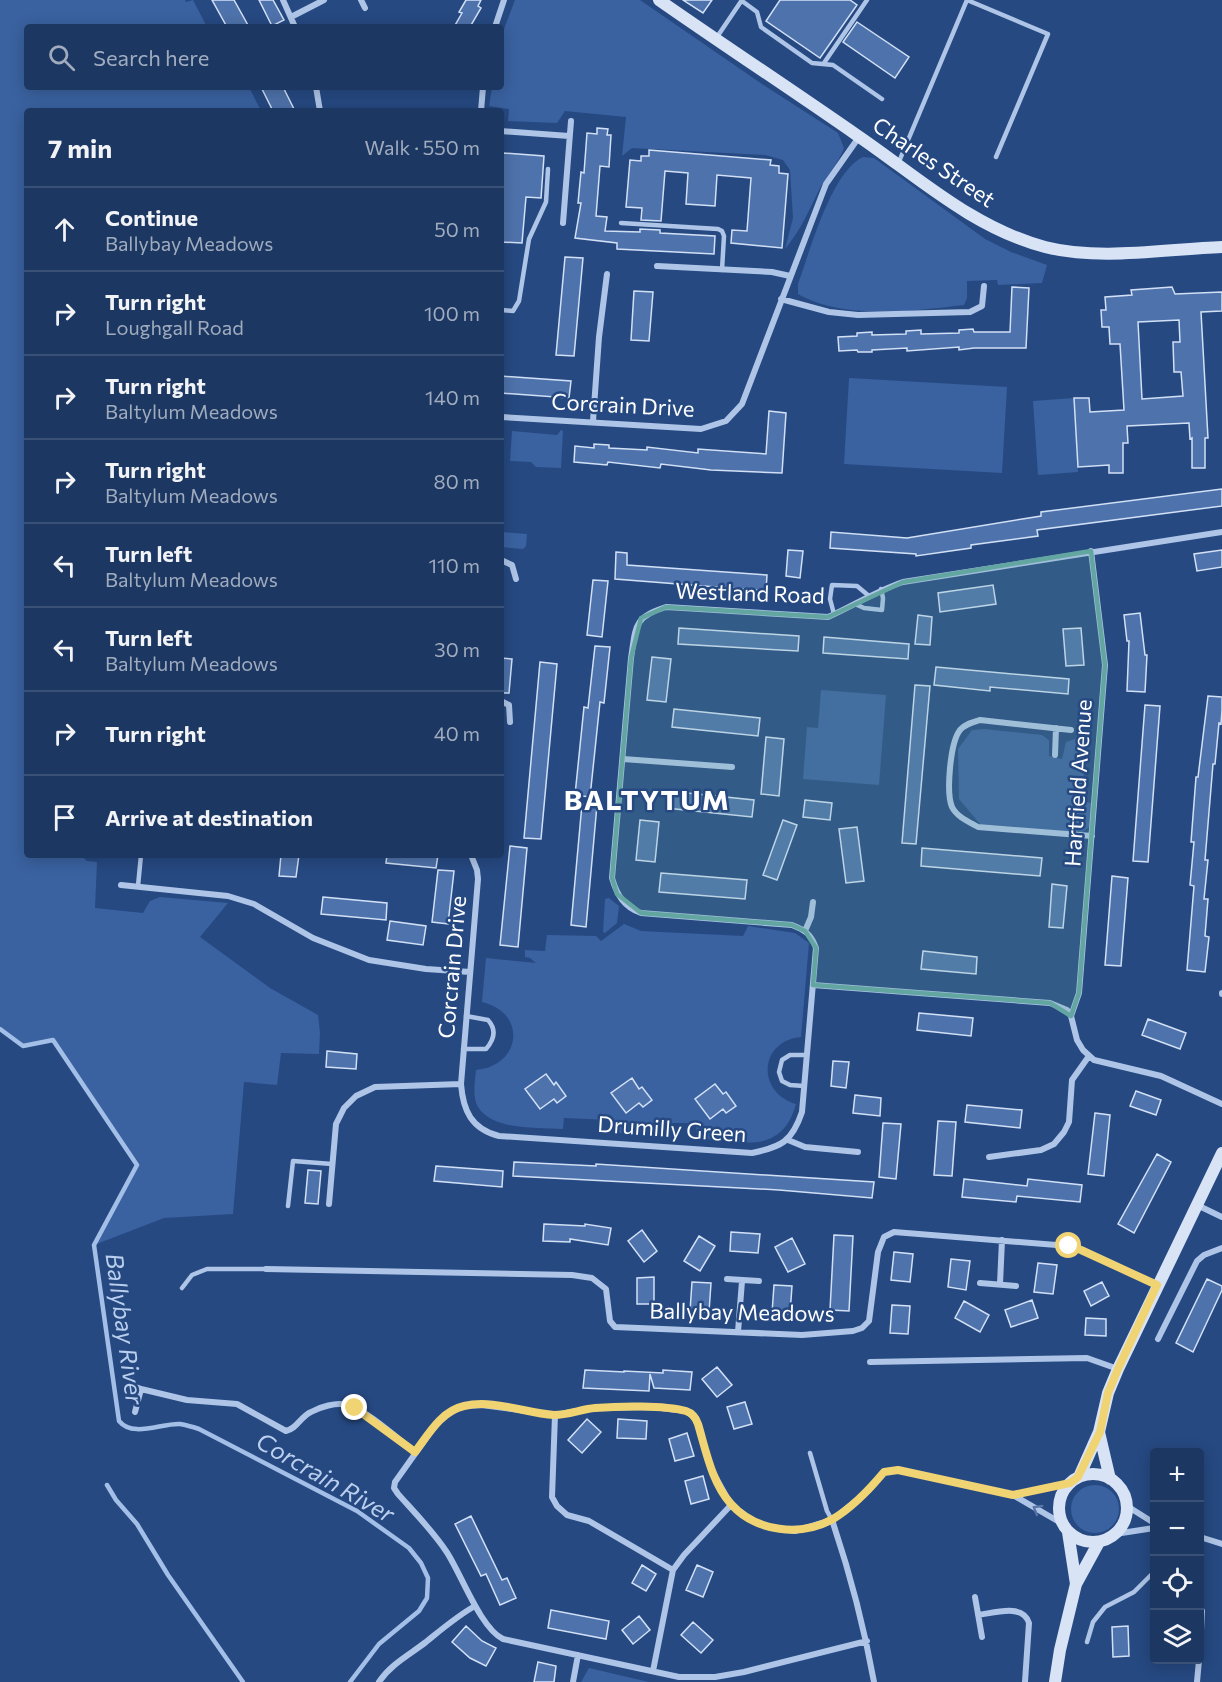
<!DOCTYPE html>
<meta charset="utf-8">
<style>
:root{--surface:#1c3762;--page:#29426b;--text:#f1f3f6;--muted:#a0acbe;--line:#3a5177}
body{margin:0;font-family:Commissioner,sans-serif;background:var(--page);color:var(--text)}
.controls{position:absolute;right:18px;bottom:18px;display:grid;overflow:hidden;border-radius:6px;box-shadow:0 3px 15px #0003}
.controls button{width:54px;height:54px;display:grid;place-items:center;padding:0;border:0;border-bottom:2px solid var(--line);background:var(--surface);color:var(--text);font:30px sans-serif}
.stop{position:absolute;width:18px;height:18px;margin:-14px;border:4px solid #f0d373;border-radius:50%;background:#fff}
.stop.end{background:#f0d373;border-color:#fff;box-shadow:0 2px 6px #0008}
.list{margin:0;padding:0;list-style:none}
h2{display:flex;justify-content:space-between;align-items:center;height:78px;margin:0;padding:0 24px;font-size:26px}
h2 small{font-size:20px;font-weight:400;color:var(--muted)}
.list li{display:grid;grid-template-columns:39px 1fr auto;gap:18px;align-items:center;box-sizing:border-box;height:84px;padding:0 24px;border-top:2px solid var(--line)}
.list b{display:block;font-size:22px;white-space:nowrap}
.list p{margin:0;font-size:20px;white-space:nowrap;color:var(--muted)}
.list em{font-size:20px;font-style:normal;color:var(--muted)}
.icon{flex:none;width:33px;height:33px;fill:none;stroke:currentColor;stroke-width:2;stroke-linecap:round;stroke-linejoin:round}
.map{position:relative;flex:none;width:1222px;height:1682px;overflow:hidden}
.search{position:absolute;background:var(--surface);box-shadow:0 3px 15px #0003;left:24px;top:24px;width:480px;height:66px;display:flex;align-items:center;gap:15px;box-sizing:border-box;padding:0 21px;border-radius:6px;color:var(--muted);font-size:22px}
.panel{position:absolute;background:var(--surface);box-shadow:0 3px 15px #0003;left:24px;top:108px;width:480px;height:750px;border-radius:6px}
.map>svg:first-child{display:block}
</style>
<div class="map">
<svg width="1222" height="1682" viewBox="0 0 1222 1682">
<rect width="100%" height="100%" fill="#264982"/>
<!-- green -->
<path fill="#3a62a0" d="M0 0H185L186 2 193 0 207 27H27V87H249L261 111H27V855H81L87 861 97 862 95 908 143 913 150 901 160 897 228 903 200 937 270 988 318 1015 320 1033 319 1054 281 1053 277 1085 244 1082 233 1214 164 1218 94 1245 137 1165 54 1040 23 1046 0 1029Z
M515 0H640L762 84 838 133 844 148C838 163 828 175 820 188 809 210 801 230 785 249L793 218 790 170 783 160 765 155 632 148 622 156 626 117 565 111 557 123 508 121 509 109 489 106 492 87H501V37Z
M863 157 874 158 985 239 1011 252 1047 265 1042 283 998 285 997 280 967 281V298L964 305C915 311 843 320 798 294V284C810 251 831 172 863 157Z
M849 378 1007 387 1002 473 844 464Z
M1074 398 1078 472 1038 475 1033 401Z
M561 430 563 431 561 468 536 467 531 462 510 461 512 431 557 435Z
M501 532 527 534 526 546 523 549 501 547Z
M821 690 886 695 879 785 803 779 807 727 818 728Z
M984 729 1042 735 1049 740V756L1062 759 1066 742 1077 738 1084 741 1085 754 1082 800 1093 804 1089 827 1081 833 980 824 959 799 958 749 972 730Z
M609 898 619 906 617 923 605 933 603 932 605 899Z
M624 924 641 931 743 936 748 926 795 933 809 943 801 1037C759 1041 756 1092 796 1104 781 1157 740 1141 697 1138L696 1123H652L651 1136 611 1132 609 1120 564 1118 563 1129C538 1127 493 1131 478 1107 472 1097 475 1081 476 1070 521 1066 528 1013 482 1002L486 958 536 963 530 958 525 957V950L545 951 547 935 596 936 601 941Z
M1071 1509a24 24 0 1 1 48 0a24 24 0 1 1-48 0Z
M589 1668 649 1682H581Z"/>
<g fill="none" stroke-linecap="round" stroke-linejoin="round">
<!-- stream -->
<path stroke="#a3bfe8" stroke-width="4.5" d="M0 1029 23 1046 53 1040 137 1165 94 1245 119 1421C133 1438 161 1423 180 1424 186 1425 193 1427 199 1429L357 1511 409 1548 421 1563 428 1578 427 1598 419 1611 379 1644 350 1682
M107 1485 116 1500 137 1524 168 1575 243 1682"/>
</g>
<!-- building -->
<path fill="#4e72ab" stroke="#d2e0f6" stroke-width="1.5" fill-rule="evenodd" d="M212 0H234L249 27H227Z
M259 0H273L284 20 272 26Z
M466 0H481L478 6 481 8 470 27H454L462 13 459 12Z
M683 0H712L703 13Z
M780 0H850L857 5 820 58 766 21Z
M857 22 909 57 895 78 843 42Z
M261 87H283L295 111H273Z
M597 128 608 129 607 135H611L609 167 600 166 596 216 607 217 605 231 640 232V229L660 230V233L715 236 714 254 617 249V243L575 238 581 203H578L581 172 584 173 587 133 597 134Z
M649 150 771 160 770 165 779 166V173L788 174 782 248 731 243 732 230 747 231 751 178 717 175 715 206 686 204 688 173 665 171 661 221 641 220 642 208 626 207 630 160 641 161V156H649Z
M503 153 544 156 541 198 526 197 522 243 501 242Z
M565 257 583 258 574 356 556 355Z
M1012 287 1029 288 1026 348H974L959 350V347L907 351V348L872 350V352H858L857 350 839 351 838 337 857 336V333L872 332V335L906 334V331L921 330V334L959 333V330L973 329 974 332H1010Z
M1172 287 1175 294 1222 292V311L1201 312 1208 438H1205V468H1192V438L1190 439 1189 423 1127 426 1128 443H1123V473H1109V465L1078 467 1074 398H1089L1090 412 1124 410 1120 344H1110L1109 327H1102L1101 310H1106L1105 297 1132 295 1131 290ZM1179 320 1180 342H1173L1174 372H1181L1183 396 1142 399 1138 322Z
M634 291 653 292 649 341 631 340Z
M501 376 571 381 569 398 501 393Z
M769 411 786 413 782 473 711 470 661 464 660 468 608 462 607 465 574 462 575 446 594 448V444L609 445V448L647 450V447L698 453V449L766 454Z
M1222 489V506L1037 530 1038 536 971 545V548L916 556V554L830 548 831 532 907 538 1041 516V512Z
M788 550 803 551 800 578 786 576Z
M1222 550V567L1197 571 1194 554Z
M616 552 627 553V565L767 575 766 591 615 579Z
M593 580 608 581 602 637 587 635Z
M993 585 996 604 940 612 938 593Z
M1140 613 1145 655H1147L1145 692 1127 691 1129 641H1127L1124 615Z
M918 615 932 617 930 645 915 644Z
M679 628 799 636 798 651 678 644Z
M1081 628 1084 665 1066 666 1063 629Z
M824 637 909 644 908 659 823 653Z
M595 646 610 647 604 703 600 702 590 797 575 795 584 707 588 708Z
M652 657 671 659 666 702 647 700Z
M501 658 512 659 509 693H501Z
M540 662 557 664 541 839 524 838Z
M936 667 1069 679 1068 694 990 687V691L934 685Z
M915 685 930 686 916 844 902 843Z
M1208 696 1222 697V710L1221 724 1219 723 1215 764H1213L1205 860H1208L1204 899H1208L1205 936 1209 937 1205 972 1187 970 1194 886 1190 885 1194 842H1191L1196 777H1198Z
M1145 705 1160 706 1148 862 1133 861Z
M674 709 760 718 758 736 672 727Z
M766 737 784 739 779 796 761 794Z
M668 791 754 800 752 817 666 808Z
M805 800 832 803 830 820 803 817Z
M582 804 597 805 586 927 571 925Z
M640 820 659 822 655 862 636 860Z
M783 820 797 825 777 880 763 875Z
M857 827 864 881 846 883 839 829Z
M510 846 527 848 518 947 500 945Z
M922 848 1042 858 1040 876 921 866Z
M281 855H299L296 877 279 876Z
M387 855H438L436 868 386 863Z
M438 870 454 871 448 924 432 922Z
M661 873 747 880 745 899 659 892Z
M1112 876 1128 878 1121 966 1105 965Z
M1052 884 1067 886 1063 928 1049 927Z
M323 897 387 903 386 920 321 914Z
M390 921 426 926 423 945 387 940Z
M923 951 977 957 976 974 921 969Z
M919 1013 973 1018 971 1036 917 1030Z
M1148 1019 1186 1033 1180 1049 1142 1035Z
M327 1051 357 1054 356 1069 326 1067Z
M833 1061 849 1062 846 1088 831 1086Z
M546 1074 554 1085 556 1082 566 1096 557 1103 554 1099 540 1109 525 1089Z
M632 1078 639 1089 642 1087 652 1100 643 1107 639 1103 626 1113 611 1093Z
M715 1084 723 1094 726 1092 736 1106 726 1113 723 1109 710 1119 695 1099Z
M1136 1091 1161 1100 1156 1115 1130 1106Z
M855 1095 881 1098 880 1116 853 1113Z
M967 1105 1022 1110 1020 1128 965 1122Z
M1095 1113 1110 1115 1104 1176 1088 1174Z
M938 1121 956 1122 952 1176 934 1175Z
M883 1123 901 1124 896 1179 879 1177Z
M1157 1154 1171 1162 1134 1233 1118 1224Z
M514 1162 596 1166V1164L874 1182 872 1198 779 1190 513 1176Z
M436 1166 503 1171 502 1187 434 1181Z
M308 1170 321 1171 318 1204 305 1203Z
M964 1179 1027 1186 1028 1179 1082 1185 1080 1202 1017 1196 1016 1202 962 1197Z
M544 1224 585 1226V1224L611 1228 608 1245 570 1239V1242L543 1241Z
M642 1230 657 1251 644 1262 628 1241Z
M731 1232 760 1234 758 1253 730 1251Z
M834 1235 853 1236 849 1311 830 1310Z
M699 1236 715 1246 700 1271 684 1261Z
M792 1238 805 1264 788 1272 775 1247Z
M894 1252 913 1254 910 1282 891 1280Z
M951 1259 970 1261 966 1290 948 1287Z
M1038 1263 1057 1265 1053 1294 1034 1292Z
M654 1277V1304H637V1278Z
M1207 1279 1222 1286V1290L1193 1352 1176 1343Z
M692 1282 711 1283 709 1312 690 1311Z
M1102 1282 1109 1296 1091 1306 1084 1291Z
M774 1285 792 1286 790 1314 772 1313Z
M1032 1300 1038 1318 1011 1327 1005 1310Z
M964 1301 989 1315 980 1332 955 1318Z
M892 1305 910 1306 908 1334 890 1333Z
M1086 1318 1106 1319V1336L1085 1335Z
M717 1367 732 1385 717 1397 702 1379Z
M585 1370 624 1372V1371L663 1373V1370L692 1372 690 1390 654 1388 650 1374 649 1391 583 1388Z
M745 1402 752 1424 734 1429 727 1407Z
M587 1419 601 1432 582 1453 568 1440Z
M618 1419 647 1421 646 1439 617 1438Z
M687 1433 694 1456 675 1461 669 1439Z
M703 1476 709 1499 691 1504 685 1481Z
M471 1516 502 1580 507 1578 516 1598 500 1605 486 1574 481 1576 455 1524Z
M642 1565 656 1574 646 1591 632 1583Z
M697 1565 713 1572 703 1597 686 1590Z
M551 1610 609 1621 606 1639 548 1628Z
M639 1616 650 1630 633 1644 622 1630Z
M693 1622 713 1640 701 1653 681 1635Z
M466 1626 482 1641 496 1648 486 1666 470 1658 452 1642Z
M1128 1626 1129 1656 1113 1657 1112 1627Z
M538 1662 556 1666 554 1682H534Z"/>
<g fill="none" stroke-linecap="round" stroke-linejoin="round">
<!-- lane -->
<path stroke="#aec5e7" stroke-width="4.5" d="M742 1 757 12 761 27 812 63 833 65 882 99
M717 37 742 0
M824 63 867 0
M898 164 967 0 1048 34 996 157
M621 223 718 229 722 231 724 236 722 270
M501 310 513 311 519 301 529 239 546 202 548 169
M855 604 864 608 882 610 883 598 881 589
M834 614 830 599 832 585 857 586 869 596
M138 886 141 855
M463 1049H486C494 1040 497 1030 488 1020L466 1016
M804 1086 790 1085 782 1081 779 1072 782 1060 790 1055H806
M288 1206 293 1161 332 1164
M182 1288 192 1275 207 1269H266
M810 1453 827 1511 832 1520
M1087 1642 1093 1622 1105 1607 1134 1592 1154 1572"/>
<!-- street -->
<path stroke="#aec5e7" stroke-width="6" d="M283 0 295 27
M361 0 365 8
M291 17 324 0
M495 27 504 0
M316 87 320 111
M481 111 483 87
M501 131 569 136
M563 223 571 121
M657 266 772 272 790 276
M781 299 829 312 858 315 970 312 982 306 984 286
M501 417 701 429 726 421 742 404 826 184 859 137
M593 421 599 337 607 274
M501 560 512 565 516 579
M501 701 509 705 510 722
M1071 730 980 720C973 722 965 724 960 730 950 743 946 793 952 807 957 817 969 822 978 827L1092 836
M1055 755 1056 728
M623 759 732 767
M471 855 477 870 478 879 461 1084C463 1110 471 1129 499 1136L752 1153C781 1147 792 1142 802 1112L816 948C811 934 805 930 792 925L641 913C624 907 617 895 612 878L631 658C636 627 633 617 666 607L828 617C853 606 876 591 903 582L1222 532
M121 885 228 896 254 904 313 938 369 960 426 969 470 972
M805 931 811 917 813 902
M813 985 1050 1003 1067 1010 1071 1016 1077 1040 1083 1050 1094 1060 1161 1076 1222 1104
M1222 994V993
M1071 1016 1079 993 1105 665 1091 551
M788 1140 805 1147 858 1152
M989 1157 1041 1150 1054 1144 1064 1132 1069 1122 1072 1080 1089 1056
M329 1204 336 1124 344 1108 356 1096 375 1087 461 1084
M1197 1205 1222 1217
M266 1269 572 1275 592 1278 606 1289 610 1321 615 1327 802 1335 853 1331 862 1328 869 1321 878 1252 884 1237 894 1232 1069 1246 1081 1250 1157 1285
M727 1279 759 1281
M980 1283 1016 1286
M1000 1284 1002 1240
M738 1332 742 1281
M1158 1339 1197 1261 1204 1255 1222 1248
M870 1362 1087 1358 1118 1369
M130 1378 136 1387 141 1389 187 1400 237 1404 286 1431C297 1429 300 1417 311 1412 320 1407 336 1402 347 1405 367 1410 398 1439 415 1452
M135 1412 141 1389
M555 1415 552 1497 557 1506 567 1515 589 1521 673 1570
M1014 1495 1070 1483
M1127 1506 1154 1523
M832 1520C850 1573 864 1627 874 1682
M1115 1534 1154 1528
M1200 1537 1222 1544
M975 1597 982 1637
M978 1615C994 1613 1023 1603 1029 1623L1025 1682
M867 1641 744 1672 715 1677H679L503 1639C480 1628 461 1573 446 1551 432 1530 414 1512 398 1494L394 1488 395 1482 437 1423 450 1412 464 1406 482 1405 555 1415 595 1408 652 1407 686 1411 696 1418 698 1424 711 1469 731 1505 751 1520 772 1528 795 1531 832 1520 868 1491 884 1472 898 1470 1013 1495 1061 1523
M1200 1649 1202 1611
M653 1671 673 1570 684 1555 731 1505
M379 1682C391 1664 409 1655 426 1642 442 1629 457 1616 475 1606
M573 1682 578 1655
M1197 1682 1199 1660"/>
<!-- secondary -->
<path stroke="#d8e3f6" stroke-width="12" d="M659 0C725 46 792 90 858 136 918 177 973 228 1045 247 1100 261 1166 249 1222 247
M1099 1432 1110 1479
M1059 1508a34 34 0 1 1 68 0a34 34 0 1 1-68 0Z
M1079 1477 1099 1432 1108 1393 1118 1369 1222 1153
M1068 1532 1076 1584
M1055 1682 1060 1650 1076 1584 1099 1542"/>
</g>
<!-- one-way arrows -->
<defs><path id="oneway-chevron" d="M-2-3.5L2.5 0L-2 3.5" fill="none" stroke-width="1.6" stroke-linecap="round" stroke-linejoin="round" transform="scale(1.5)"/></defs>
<use stroke="#5674a5" href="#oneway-chevron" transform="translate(1037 1509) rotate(-150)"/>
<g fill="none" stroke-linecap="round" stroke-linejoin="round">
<!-- route -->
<path stroke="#f0d373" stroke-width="8" d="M355 1408 415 1452C428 1435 441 1411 464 1406 493 1399 525 1413 554 1415 568 1415 582 1409 595 1408 619 1406 664 1405 686 1411 692 1413 696 1418 698 1424 706 1451 712 1483 731 1504 756 1532 801 1537 833 1519 853 1507 869 1490 884 1472L898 1470 1013 1495 1070 1483 1078 1477 1100 1432 1108 1393 1118 1369 1157 1285 1081 1250 1069 1246"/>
</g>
<!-- marked area -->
<path fill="#63a6a1" fill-opacity="0.2" stroke="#63a6a1" stroke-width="4.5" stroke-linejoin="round" d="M1091 551 1105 665 1079 993 1071 1016 1050 1003 813 985 816 948 805 931 792 925 641 913 617 894 612 878 631 658 641 618 666 607 828 617 903 582Z"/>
<g text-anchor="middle" stroke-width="5" stroke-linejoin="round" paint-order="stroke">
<!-- street labels -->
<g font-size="22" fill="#fff" stroke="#264982">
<text transform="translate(934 162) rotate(34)" y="8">Charles Street</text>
<text transform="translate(623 405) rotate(3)" y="8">Corcrain Drive</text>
<text transform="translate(750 593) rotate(2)" y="8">Westland Road</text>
<text transform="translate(1078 783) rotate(-86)" y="8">Hartfield Avenue</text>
<text transform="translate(452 967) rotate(-85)" y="8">Corcrain Drive</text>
<text transform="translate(672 1129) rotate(4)" y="8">Drumilly Green</text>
<text transform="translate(742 1312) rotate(1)" y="8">Ballybay Meadows</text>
</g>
<!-- water labels -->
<g font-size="24" font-style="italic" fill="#bacfee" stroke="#264982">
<text transform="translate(124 1329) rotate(82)" y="8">Ballybay River</text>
<text transform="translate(325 1478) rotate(30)" y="8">Corcrain River</text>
</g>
<!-- district labels -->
<g font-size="28" font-weight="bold" letter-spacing="1.5" fill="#fff" stroke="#264982">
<text x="647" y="810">BALTYTUM</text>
</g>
</g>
</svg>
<div class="controls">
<button>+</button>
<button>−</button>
<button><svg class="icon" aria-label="locate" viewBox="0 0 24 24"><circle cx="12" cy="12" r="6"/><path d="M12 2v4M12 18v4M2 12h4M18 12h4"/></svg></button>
<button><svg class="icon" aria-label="layers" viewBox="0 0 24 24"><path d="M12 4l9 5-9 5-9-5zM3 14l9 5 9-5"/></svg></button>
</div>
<div class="stop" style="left:1069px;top:1246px"></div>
<div class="stop end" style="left:355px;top:1408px"></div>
<div class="search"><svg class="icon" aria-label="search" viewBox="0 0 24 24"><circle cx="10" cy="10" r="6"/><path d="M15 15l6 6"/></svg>Search here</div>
<section class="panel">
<h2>7 min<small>Walk · 550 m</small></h2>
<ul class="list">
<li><svg class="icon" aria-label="ahead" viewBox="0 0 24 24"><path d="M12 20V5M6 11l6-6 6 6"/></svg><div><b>Continue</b><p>Ballybay Meadows</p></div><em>50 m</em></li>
<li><svg class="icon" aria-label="right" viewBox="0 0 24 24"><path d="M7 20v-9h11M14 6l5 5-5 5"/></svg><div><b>Turn right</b><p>Loughgall Road</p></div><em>100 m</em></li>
<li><svg class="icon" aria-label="right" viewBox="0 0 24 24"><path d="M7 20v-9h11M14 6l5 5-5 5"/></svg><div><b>Turn right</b><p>Baltylum Meadows</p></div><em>140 m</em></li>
<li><svg class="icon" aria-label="right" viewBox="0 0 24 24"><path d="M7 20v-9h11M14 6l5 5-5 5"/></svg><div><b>Turn right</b><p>Baltylum Meadows</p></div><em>80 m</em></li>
<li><svg class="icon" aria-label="left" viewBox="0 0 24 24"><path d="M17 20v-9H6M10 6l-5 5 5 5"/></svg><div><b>Turn left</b><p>Baltylum Meadows</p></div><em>110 m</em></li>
<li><svg class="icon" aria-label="left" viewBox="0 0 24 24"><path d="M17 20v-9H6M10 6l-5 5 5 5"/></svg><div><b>Turn left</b><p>Baltylum Meadows</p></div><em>30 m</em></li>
<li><svg class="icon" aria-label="right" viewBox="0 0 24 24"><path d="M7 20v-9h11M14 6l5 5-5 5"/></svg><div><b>Turn right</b></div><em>40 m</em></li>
<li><svg class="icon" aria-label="arrive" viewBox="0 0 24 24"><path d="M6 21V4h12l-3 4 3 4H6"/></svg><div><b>Arrive at destination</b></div></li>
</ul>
</section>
</div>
